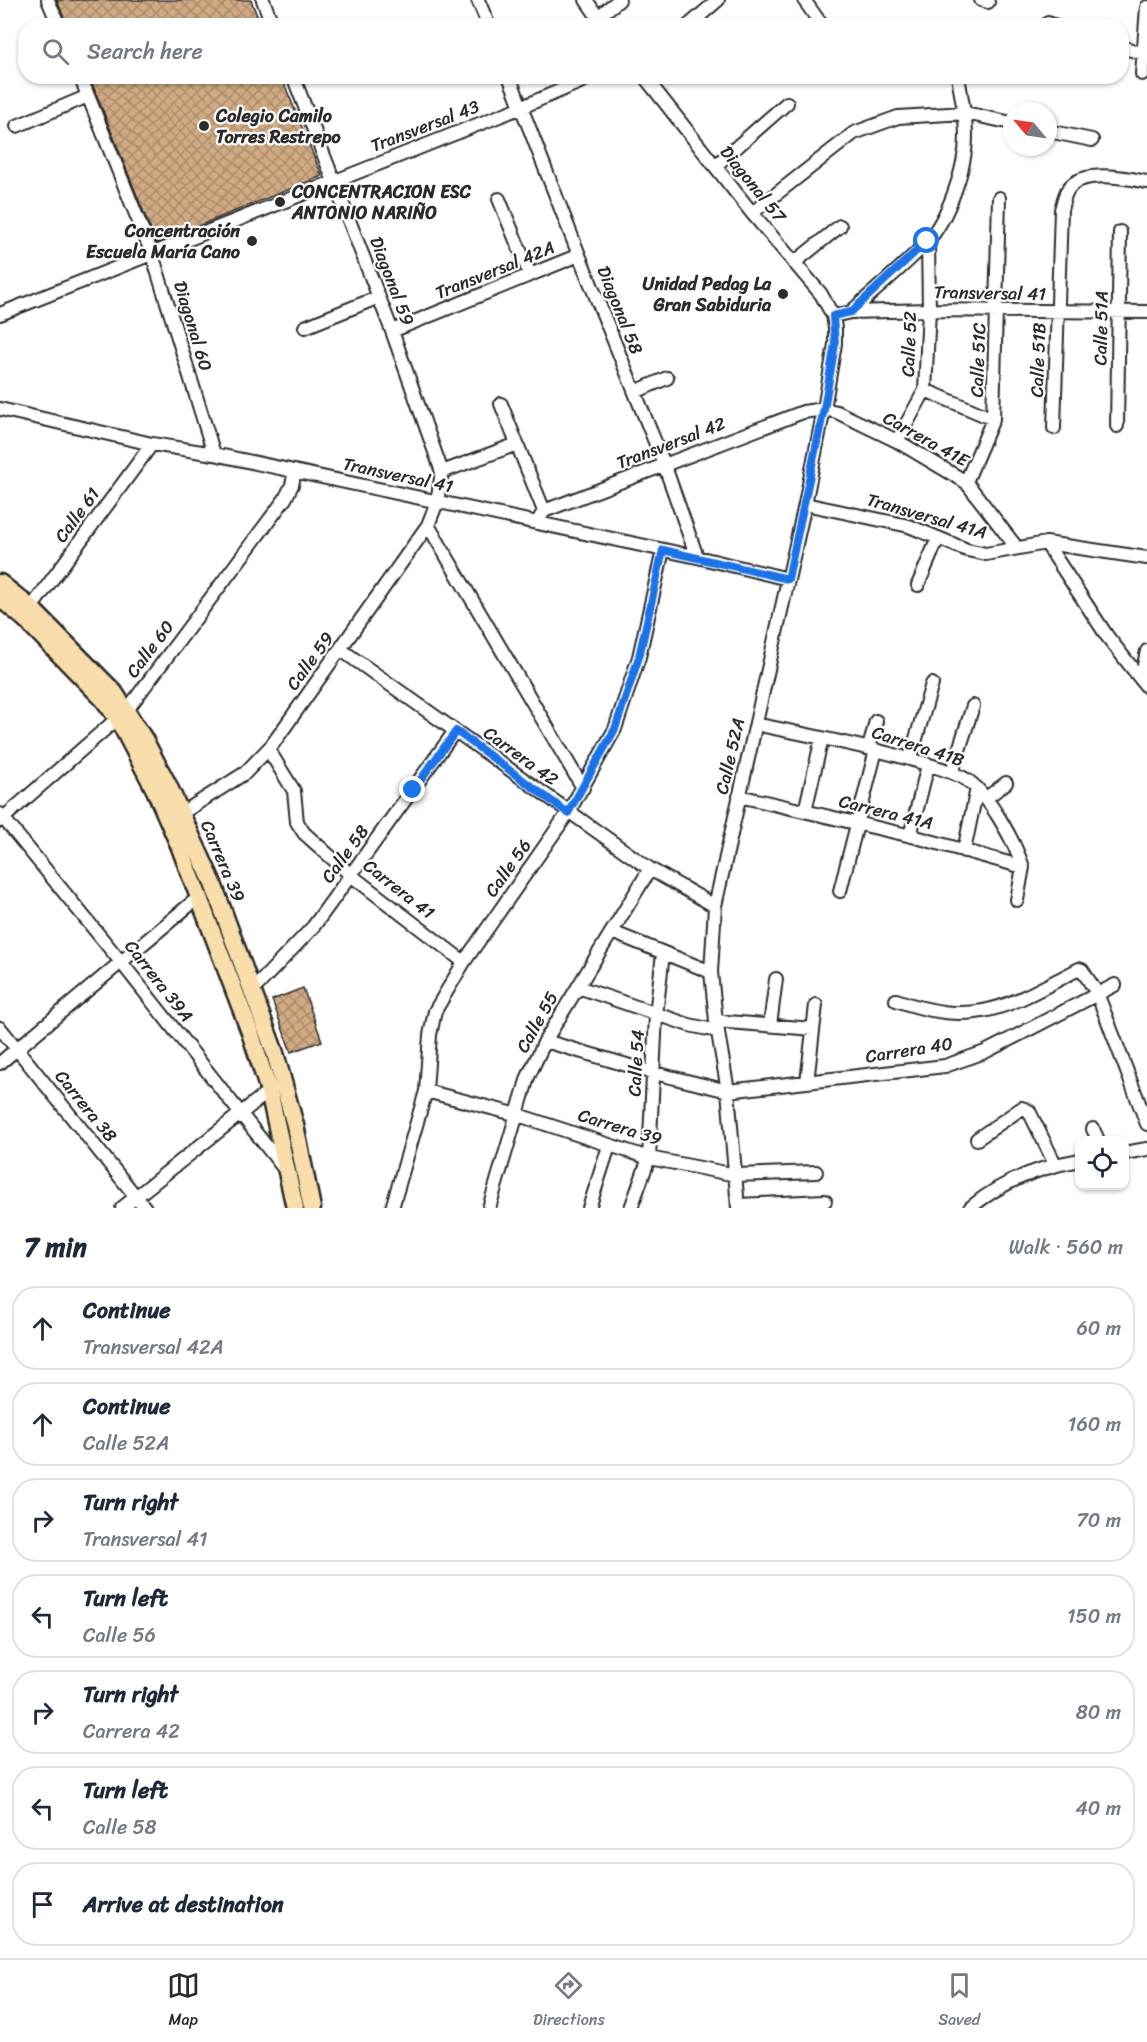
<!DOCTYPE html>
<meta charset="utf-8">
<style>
:root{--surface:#fff;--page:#f2f2f3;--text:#1f2937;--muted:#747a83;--line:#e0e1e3;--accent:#2b2b2b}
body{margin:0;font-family:Sriracha,sans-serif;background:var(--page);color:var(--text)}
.controls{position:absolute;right:18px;bottom:18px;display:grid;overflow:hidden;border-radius:12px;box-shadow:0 2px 4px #0004}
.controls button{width:54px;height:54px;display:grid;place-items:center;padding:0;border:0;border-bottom:2px solid var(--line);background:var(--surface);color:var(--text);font:30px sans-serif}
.compass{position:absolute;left:1003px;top:102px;width:54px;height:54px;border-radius:50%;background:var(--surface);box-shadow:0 2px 4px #0004;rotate:299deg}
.stop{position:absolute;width:18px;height:18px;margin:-14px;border:4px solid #1a73e8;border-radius:50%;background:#fff}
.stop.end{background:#1a73e8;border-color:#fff;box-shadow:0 2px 6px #0008}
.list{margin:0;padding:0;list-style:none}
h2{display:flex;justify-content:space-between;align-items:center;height:78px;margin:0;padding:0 24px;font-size:26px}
h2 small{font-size:20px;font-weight:400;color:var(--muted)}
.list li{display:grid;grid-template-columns:39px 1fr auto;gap:18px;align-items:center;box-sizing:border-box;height:84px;margin:0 12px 12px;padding:0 12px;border:2px solid var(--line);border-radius:24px}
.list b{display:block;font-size:22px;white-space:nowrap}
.list p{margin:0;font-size:20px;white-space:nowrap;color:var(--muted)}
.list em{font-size:20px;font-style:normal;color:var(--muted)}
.icon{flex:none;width:33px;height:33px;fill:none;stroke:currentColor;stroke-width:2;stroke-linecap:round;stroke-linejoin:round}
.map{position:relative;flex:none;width:1147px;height:1208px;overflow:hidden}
.search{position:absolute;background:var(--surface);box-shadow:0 2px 4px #0004;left:18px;right:18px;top:18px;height:66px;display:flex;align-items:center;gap:15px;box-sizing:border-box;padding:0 21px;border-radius:24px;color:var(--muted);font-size:22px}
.sheet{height:750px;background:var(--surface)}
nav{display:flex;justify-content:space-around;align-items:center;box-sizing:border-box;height:84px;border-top:2px solid var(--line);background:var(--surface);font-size:16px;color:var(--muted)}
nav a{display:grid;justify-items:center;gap:3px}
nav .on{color:var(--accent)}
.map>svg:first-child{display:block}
</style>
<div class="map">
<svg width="1147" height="1208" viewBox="0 0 1147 1208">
<defs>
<pattern id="building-cross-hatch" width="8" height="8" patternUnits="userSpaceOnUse" patternTransform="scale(1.5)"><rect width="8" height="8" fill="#d1aa83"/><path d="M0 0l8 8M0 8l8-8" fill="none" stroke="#aa8b6b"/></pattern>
</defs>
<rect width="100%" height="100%" fill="#fff"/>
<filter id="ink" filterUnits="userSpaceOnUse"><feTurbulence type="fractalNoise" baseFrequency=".0167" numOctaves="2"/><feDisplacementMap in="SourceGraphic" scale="12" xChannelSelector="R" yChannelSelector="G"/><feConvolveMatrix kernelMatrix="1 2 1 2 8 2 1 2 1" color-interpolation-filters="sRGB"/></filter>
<g filter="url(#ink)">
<!-- building -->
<path fill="url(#building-cross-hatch)" stroke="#2b2b2b" stroke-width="1.5" d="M57 0H251L261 26H67Z
M89 76H281L322 176 156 243Z
M303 988 322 1041 291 1052 272 1000Z"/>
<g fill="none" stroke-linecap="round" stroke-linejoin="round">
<defs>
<path id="minor" d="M48 0 59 26
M263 0 273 26
M478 0 489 26
M586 0 604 26
M804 0 821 24 820 26
M981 0 988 2
M598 17 619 0
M1048 23 1056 26
M688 26 718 0
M1122 47 1147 55
M1142 74 1147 7
M80 76 152 254 214 454
M509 76 579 255 664 464 697 557
M644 76 752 213 821 294 833 316 835 328V344L824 409 805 504 715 906 711 972 716 1021 728 1091 738 1208
M17 126 88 96
M1048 131 1092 140
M715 166 787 103
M499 199 530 275
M752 213 854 133 898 117 965 113 1012 123
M794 263 840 226
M851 312C876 289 903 267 926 243 948 219 966 168 966 136 966 116 961 96 958 76
M0 314 522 107 594 76
M833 316 851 312 929 310 1147 312
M305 327 379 297
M392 331 579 255
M925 390 993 419
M635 392 667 378
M501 404 544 511
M0 409 152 444 214 454 697 557 788 579
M1117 426 1120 232
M1054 428 1061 210C1063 203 1064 194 1069 188 1084 169 1127 178 1147 182
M897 441 925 390 929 310 928 241
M442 472 517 444
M966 482 993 419 999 198
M805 504 909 526 967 550 986 554 1046 543 1147 558
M537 523 544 511 803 412 824 409 837 412 897 441 966 482 1017 548
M428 525 583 788
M1046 543 1107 636 1147 687
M918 585 938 538
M31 608 152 444
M340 649 650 869 715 906
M1141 679 1147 651
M756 724C811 736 867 746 920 762 936 767 953 771 967 780 990 796 1014 841 1023 867
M869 748 876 721
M268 749 294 791 297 822 304 833 352 876 464 962
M910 759 932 684
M952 772 973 706
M739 796 916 837 1023 867
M985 799 1006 783
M805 811 822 738
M182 813 245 773 272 745 428 525 437 502 442 472 392 331 293 76
M0 814 121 962 286 1171
M0 821 127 710 285 499 292 485 295 471
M910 836 928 765
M964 851 977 788
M840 891 876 750
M1017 900 1023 867
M612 932 711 972
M578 987 689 1025 718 1031
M253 990 313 927 455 731
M896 1000C978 1029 1007 1006 1079 969L1082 970 1097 993 1147 1124
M716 1021 813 1029
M770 1025 776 979
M0 1028 145 1208
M545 1041 654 1073 728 1091 945 1066 985 1052 1115 985
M0 1063 199 897
M807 1082 816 1005
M426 1091 518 1115 649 1158 736 1175 816 1172
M1093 1129 1098 1140
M977 1139 1022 1108 1029 1111 1055 1164
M1124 1153 1147 1149
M738 1205 825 1201
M122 1208 269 1091
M392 1208 426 1091 430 1035 435 1011 464 962 568 813 615 729 639 657 663 550
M489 1208 528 1077 545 1041 650 869
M589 1208 609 1146
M631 1208 649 1158 656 1015 663 953
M970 1208C1002 1181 1039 1167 1080 1160"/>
<path id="major" d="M0 583 31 608 114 692 144 739 168 785 212 881 275 1053 295 1125 312 1208
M0 598 24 618 104 700 118 719 155 790 179 845 250 1032 269 1091 295 1208"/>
</defs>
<!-- minor casing -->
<use href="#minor" stroke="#2b2b2b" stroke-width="16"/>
<!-- major casing -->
<use href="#major" stroke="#2b2b2b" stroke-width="21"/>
<!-- minor -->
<use href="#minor" stroke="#fff" stroke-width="12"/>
<!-- major -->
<use href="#major" stroke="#f9deab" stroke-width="16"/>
</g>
</g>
<g fill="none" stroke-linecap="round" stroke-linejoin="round" filter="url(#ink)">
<!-- route -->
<path stroke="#1a73e8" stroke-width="8" d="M413 790 456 731 568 813 615 729 639 657 663 550 788 579 824 409 835 344 833 316 851 312 927 241"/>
</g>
<!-- markers -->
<g fill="#2b2b2b" stroke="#fff" stroke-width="2">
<circle cx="204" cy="126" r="6"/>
<circle cx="280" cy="202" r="6"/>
<circle cx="252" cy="241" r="6"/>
<circle cx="783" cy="294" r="6"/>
</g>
<g text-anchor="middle" stroke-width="4.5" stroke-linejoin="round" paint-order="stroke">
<!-- poi labels -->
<g font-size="18" font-weight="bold" fill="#2b2b2b" stroke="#fff" text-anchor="start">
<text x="216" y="122">Colegio Camilo<tspan x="216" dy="21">Torres Restrepo</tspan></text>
<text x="292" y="198">CONCENTRACION ESC<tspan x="292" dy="21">ANTONIO NARIÑO</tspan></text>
<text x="240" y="237" text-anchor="end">Concentración<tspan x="240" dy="21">Escuela María Cano</tspan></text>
<text x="771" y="290" text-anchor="end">Unidad Pedag La<tspan x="771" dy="21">Gran Sabiduria</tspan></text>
</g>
<!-- street labels -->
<g font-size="18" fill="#2b2b2b" stroke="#fff">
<text transform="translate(425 126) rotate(-21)" y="6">Transversal 43</text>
<text transform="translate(753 184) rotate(51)" y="6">Diagonal 57</text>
<text transform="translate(495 270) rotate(-22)" y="6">Transversal 42A</text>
<text transform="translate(392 281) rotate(69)" y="6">Diagonal 59</text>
<text transform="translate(990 293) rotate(1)" y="6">Transversal 41</text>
<text transform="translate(620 310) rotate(68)" y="6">Diagonal 58</text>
<text transform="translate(193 326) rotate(73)" y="6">Diagonal 60</text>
<text transform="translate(1101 328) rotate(-89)" y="6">Calle 51A</text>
<text transform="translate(909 344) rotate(-88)" y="6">Calle 52</text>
<text transform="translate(978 360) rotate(-88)" y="6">Calle 51C</text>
<text transform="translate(1038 360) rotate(-88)" y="6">Calle 51B</text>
<text transform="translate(926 439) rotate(29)" y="6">Carrera 41E</text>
<text transform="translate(671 443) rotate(-21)" y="6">Transversal 42</text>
<text transform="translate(398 475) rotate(12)" y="6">Transversal 41</text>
<text transform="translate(77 515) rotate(-54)" y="6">Calle 61</text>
<text transform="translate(927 516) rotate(16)" y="6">Transversal 41A</text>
<text transform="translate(150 649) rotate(-53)" y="6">Calle 60</text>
<text transform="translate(310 661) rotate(-54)" y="6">Calle 59</text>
<text transform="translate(918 746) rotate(18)" y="6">Carrera 41B</text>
<text transform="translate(521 756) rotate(36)" y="6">Carrera 42</text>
<text transform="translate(730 756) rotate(-77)" y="6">Calle 52A</text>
<text transform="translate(886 812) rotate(14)" y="6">Carrera 41A</text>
<text transform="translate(345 854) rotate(-54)" y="6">Calle 58</text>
<text transform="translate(223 861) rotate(67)" y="6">Carrera 39</text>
<text transform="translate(508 868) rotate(-55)" y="6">Calle 56</text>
<text transform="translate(399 889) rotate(38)" y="6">Carrera 41</text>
<text transform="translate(159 981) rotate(52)" y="6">Carrera 39A</text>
<text transform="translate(537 1022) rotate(-61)" y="6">Calle 55</text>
<text transform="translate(909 1050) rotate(-9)" y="6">Carrera 40</text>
<text transform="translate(636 1063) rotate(-87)" y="6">Calle 54</text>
<text transform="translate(86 1106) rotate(51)" y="6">Carrera 38</text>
<text transform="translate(620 1127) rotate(17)" y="6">Carrera 39</text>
</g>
</g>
</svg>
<div class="controls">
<button><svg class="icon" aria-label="locate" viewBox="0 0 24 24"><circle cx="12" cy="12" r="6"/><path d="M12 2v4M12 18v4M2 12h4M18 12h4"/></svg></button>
</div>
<svg class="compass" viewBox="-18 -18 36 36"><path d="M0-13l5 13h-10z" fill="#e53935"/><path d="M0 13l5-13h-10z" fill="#747a83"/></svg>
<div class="stop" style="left:927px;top:241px"></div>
<div class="stop end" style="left:413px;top:790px"></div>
<div class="search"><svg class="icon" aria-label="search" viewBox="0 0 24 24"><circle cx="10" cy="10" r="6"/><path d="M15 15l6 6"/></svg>Search here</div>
</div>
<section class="sheet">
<h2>7 min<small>Walk · 560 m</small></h2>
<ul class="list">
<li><svg class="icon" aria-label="ahead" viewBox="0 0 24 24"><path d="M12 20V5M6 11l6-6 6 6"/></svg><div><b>Continue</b><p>Transversal 42A</p></div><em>60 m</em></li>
<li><svg class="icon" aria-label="ahead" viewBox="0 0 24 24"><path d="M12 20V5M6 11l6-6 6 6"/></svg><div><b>Continue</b><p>Calle 52A</p></div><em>160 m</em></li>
<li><svg class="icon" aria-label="right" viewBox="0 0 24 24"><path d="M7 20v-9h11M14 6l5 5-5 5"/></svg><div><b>Turn right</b><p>Transversal 41</p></div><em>70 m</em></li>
<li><svg class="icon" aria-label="left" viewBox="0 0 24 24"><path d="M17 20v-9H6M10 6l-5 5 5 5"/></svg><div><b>Turn left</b><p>Calle 56</p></div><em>150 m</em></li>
<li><svg class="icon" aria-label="right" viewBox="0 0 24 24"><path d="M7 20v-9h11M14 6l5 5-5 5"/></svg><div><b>Turn right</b><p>Carrera 42</p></div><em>80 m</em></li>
<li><svg class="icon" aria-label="left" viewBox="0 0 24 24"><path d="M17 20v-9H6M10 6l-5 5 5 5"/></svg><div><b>Turn left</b><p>Calle 58</p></div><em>40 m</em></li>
<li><svg class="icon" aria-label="arrive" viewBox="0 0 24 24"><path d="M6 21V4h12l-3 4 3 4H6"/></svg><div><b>Arrive at destination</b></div></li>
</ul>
</section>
<nav>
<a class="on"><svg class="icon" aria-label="map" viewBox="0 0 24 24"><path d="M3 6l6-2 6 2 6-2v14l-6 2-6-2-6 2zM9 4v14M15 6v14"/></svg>Map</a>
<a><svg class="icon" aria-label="directions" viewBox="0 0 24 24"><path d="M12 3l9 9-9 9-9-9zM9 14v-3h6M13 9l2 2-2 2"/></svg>Directions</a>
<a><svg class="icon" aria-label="saved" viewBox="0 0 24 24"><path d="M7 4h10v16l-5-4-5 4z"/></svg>Saved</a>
</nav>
